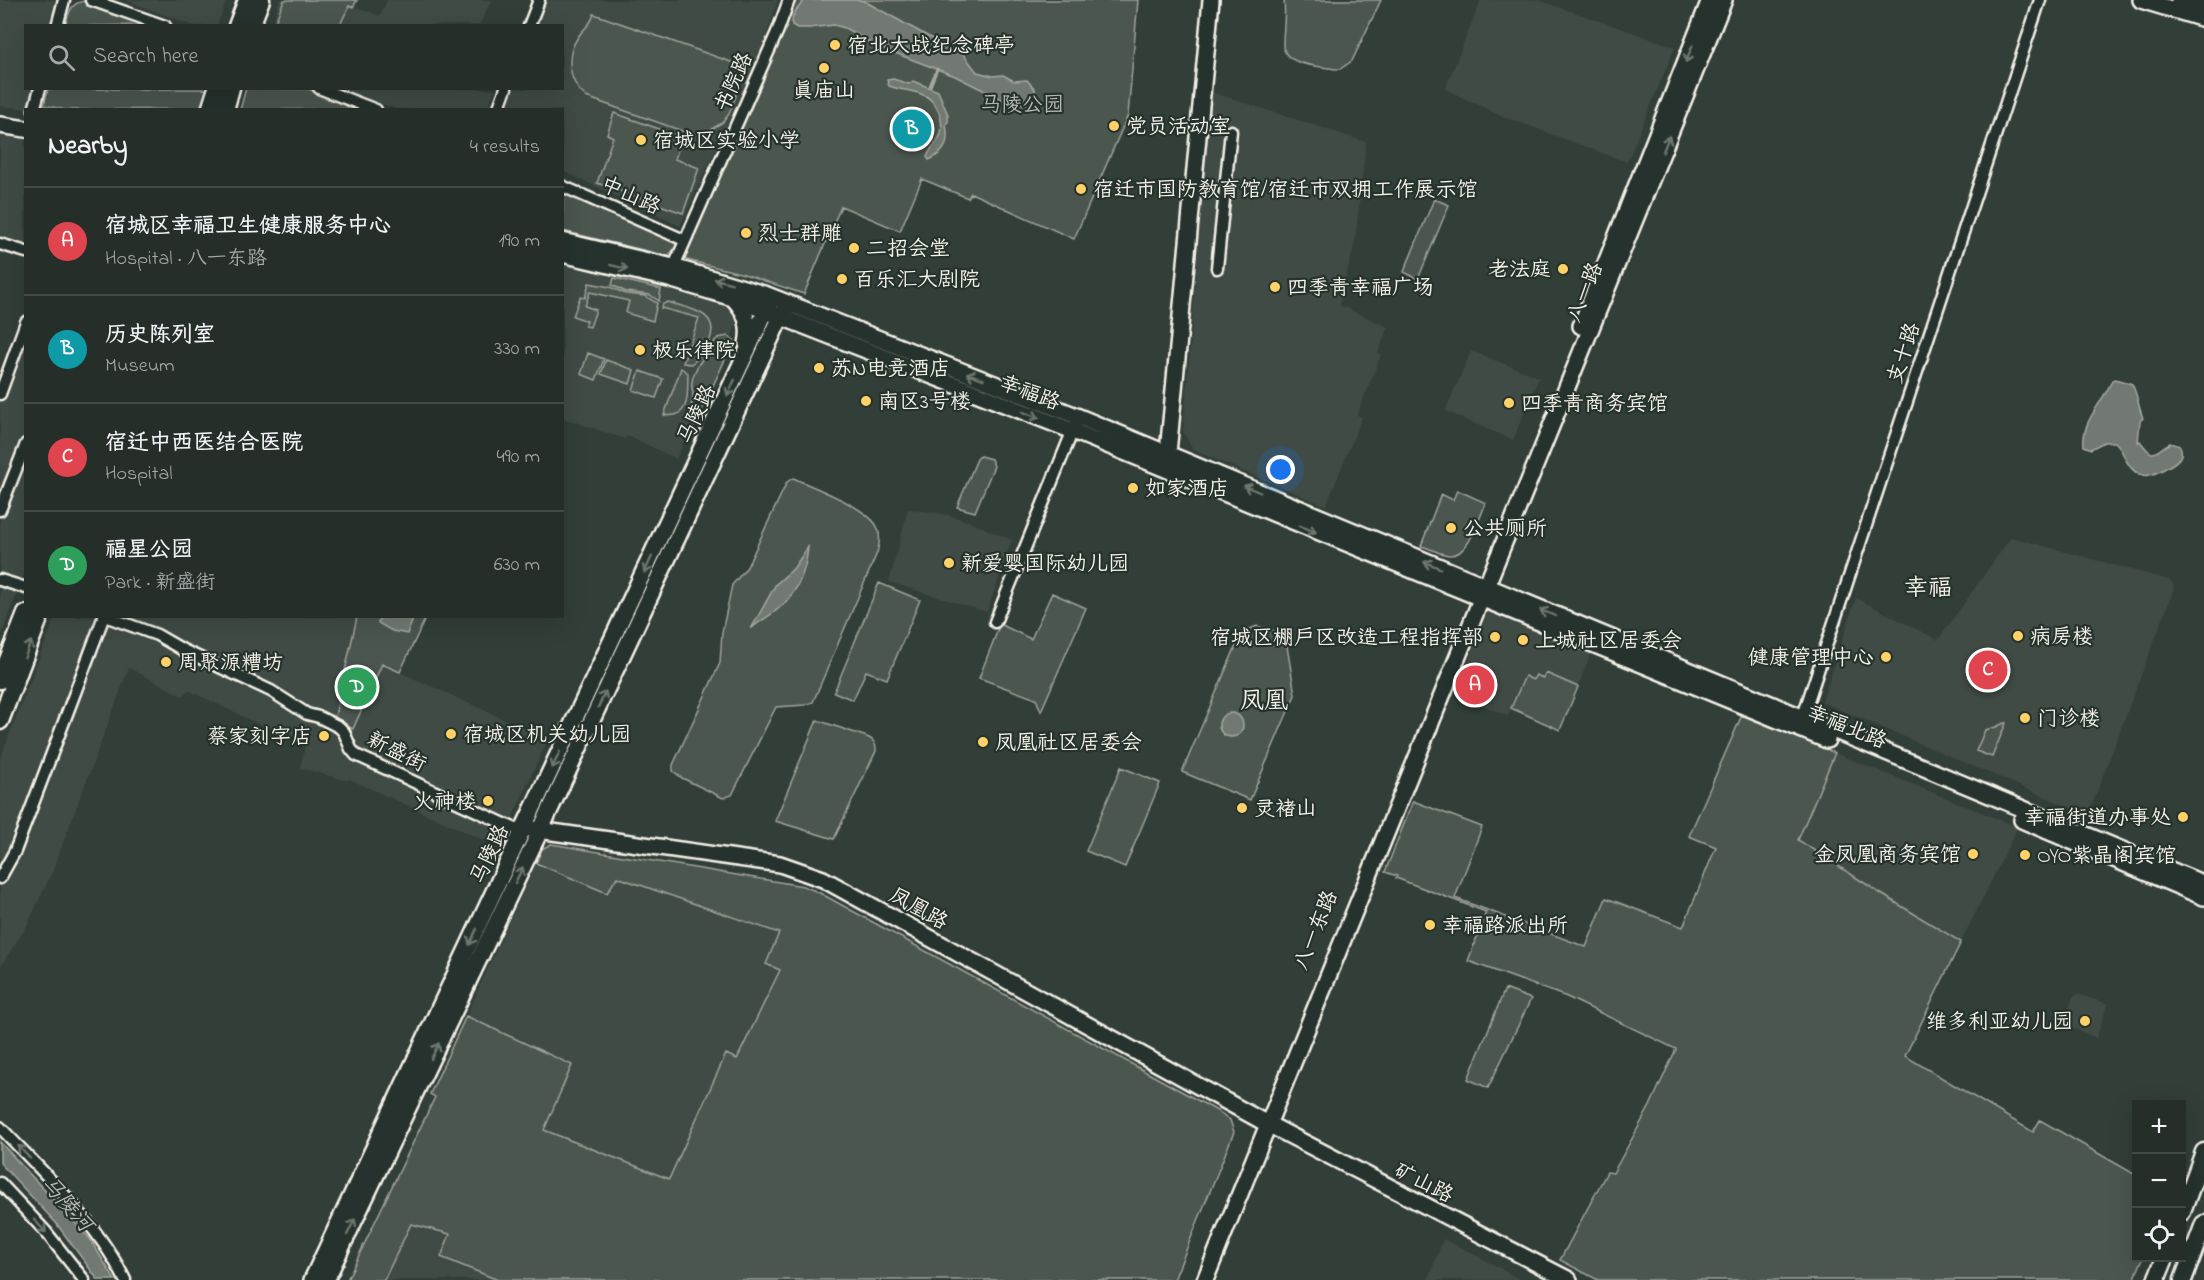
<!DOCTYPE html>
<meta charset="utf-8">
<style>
:root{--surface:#262e2a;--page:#2e3632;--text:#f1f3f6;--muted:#a4a8a8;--line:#424a47;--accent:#ffd166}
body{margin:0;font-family:"Indie Flower","LXGW WenKai TC",sans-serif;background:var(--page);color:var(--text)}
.controls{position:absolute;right:18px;bottom:18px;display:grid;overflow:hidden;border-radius:0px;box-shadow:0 6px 24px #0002}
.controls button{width:54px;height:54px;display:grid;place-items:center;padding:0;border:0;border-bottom:2px solid var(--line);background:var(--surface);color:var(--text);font:30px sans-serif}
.you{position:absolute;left:1281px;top:470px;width:21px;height:21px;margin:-15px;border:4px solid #fff;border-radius:50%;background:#1a73e8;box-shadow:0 0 0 9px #1a73e833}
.badge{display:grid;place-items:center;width:39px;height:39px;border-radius:50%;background:var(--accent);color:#fff;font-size:20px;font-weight:700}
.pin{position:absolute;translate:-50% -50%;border:3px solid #fff;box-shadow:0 2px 6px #0006}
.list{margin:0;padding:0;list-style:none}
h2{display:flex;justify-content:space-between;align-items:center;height:78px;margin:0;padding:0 24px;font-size:26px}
h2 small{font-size:20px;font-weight:400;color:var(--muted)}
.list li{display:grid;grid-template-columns:39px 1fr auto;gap:18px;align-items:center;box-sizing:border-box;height:108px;padding:0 24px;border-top:2px solid var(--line)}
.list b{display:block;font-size:22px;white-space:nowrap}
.list p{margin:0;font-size:20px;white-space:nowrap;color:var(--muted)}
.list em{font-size:20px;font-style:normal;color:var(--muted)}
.icon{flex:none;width:33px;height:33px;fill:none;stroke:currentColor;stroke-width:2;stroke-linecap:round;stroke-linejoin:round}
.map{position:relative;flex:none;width:2204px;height:1280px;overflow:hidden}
.search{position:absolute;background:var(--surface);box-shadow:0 6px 24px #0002;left:24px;top:24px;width:540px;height:66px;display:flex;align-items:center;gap:15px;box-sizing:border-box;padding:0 21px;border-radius:0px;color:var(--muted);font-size:22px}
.panel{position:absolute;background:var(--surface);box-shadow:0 6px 24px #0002;left:24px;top:108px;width:540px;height:510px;border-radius:0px}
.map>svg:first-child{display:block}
</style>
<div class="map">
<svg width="2204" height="1280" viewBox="0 0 2204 1280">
<rect width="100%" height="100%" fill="#323e38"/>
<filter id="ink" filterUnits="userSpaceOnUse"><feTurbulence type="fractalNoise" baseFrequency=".0167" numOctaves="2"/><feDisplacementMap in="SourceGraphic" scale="12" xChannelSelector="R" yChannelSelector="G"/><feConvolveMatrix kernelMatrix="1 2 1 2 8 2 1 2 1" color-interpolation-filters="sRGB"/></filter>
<g filter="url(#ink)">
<!-- built -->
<path fill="#404b44" d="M0 0H58L51 25 26 26V88L33 89 27 109 0 106Z
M125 0H227L217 25 194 26Z
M280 0H359L356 7 380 16 387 0H492L479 25 271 26Z
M547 0H778L761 51 680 226 563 171 562 110H507L514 89 562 88V26L537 25Z
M1481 0H1538L1675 47 1627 162 1499 115 1445 89Z
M341 89H495L487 110 396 109Z
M1211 92 1366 142 1355 241 1339 305 1388 327 1378 353 1381 355 1357 415 1362 417 1326 506 1193 450 1183 432Z
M0 131 25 136V246L0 240Z
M563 260 728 298 738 315 733 334 676 459 638 440 627 436 625 439 563 418Z
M25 332V572L0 639V402Z
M1471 351 1539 377 1513 440 1445 411Z
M908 509 944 514 968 521 1012 540 987 612 889 582Z
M2011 537 2169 580 2173 584 2174 589 2088 815 1822 702 1856 598 1938 640Z
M1494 611 1591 653 1578 687 1546 673 1543 678 1534 680 1525 676 1508 716 1456 694 1487 614Z
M55 617H426L400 672 548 739 499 847 349 779 348 781 300 768 305 746 188 690 183 696 129 668 52 872 28 924 0 967V759Z
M1835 753 2018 827 1961 942 1883 895 1798 840Z
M536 863 607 893 617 877 779 933 766 964 780 969 737 1060 726 1055 670 1179 544 1130 466 1016Z
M2077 994 2108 1004 2096 1038 2068 1026 2067 1015 2073 997Z
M411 1224 451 1234 441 1257 498 1280H384Z
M1443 1239 1474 1254 1521 1280H1428Z"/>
<!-- green -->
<path fill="#4c564f" stroke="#a0a49c" stroke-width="1.5" d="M284 0H357L353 7 349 6 340 25H274Z
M793 0H1138L1128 115 1074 239 971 193 968 198 922 179 900 231 841 206 804 294 744 274 687 260 683 255Z
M1284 0H1381L1352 61 1340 69H1335C1320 66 1283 66 1283 44 1283 29 1286 15 1284 0Z
M86 1 154 25 65 26C69 13 70 2 86 1Z
M594 14 737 64 733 76 736 96 729 114 723 122 707 132 688 133 586 97C568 82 565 56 578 37 584 27 590 27 594 14Z
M246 88 308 89 364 109 240 110Z
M48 89H211L205 109 66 110 44 105Z
M614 113 682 137 675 159 699 168 683 213 597 183 613 137 607 134Z
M563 188 677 242 676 247 668 256 563 231Z
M1434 199 1449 205 1418 279 1404 272Z
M614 278 661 289 659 301 650 295 626 292 612 285Z
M589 283 610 287 626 294 645 296 657 303 653 321 626 313 629 301 590 292 585 306 596 310 590 327 585 326 587 321 573 316 580 297 585 298Z
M668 302C689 309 722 312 709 342 705 352 700 358 691 364L683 363 699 318 661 308 663 304Z
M728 336 734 340 694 427C685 416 692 409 693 396 693 391 691 387 692 382 694 366 707 354 715 341L718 338Z
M588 353 604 359 596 380 581 374Z
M606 360 634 370 630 384 601 374Z
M681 368 688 373C687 391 692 420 664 415Z
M640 371 663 379 656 398 633 390Z
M980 456 991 459 994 466 975 512 957 507 977 459Z
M793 478C813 487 872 509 878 529 881 537 879 546 877 553L813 702 805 705 776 707 732 795 723 798 682 778 673 771V765L720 663 722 632 732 585 747 567 787 482Z
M1457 490 1486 503C1479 518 1469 557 1449 555 1440 554 1430 548 1421 546L1441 494 1453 500Z
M879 583 920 600 887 679 866 671 853 700 834 692Z
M1052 593 1086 608 1041 711 1036 699 979 678 1000 624 1031 639Z
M357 617H426L400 672 382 664 353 729 337 720 335 716Z
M1257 626 1285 634 1295 695 1250 800 1182 772 1242 632Z
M1546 673 1578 687 1560 730 1511 708 1525 676 1533 680 1536 675 1543 678Z
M1742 715 1835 753 1798 840 1883 895 1961 942 1905 1056 2033 1132 2040 1120 2136 1175V1258H2143L2134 1280H1598L1560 1260 1607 1172 1613 1173 1650 1106 1676 1049 1567 997 1468 961 1486 912 1396 878 1397 876 1385 872 1413 801 1482 827 1455 898 1586 947 1606 898 1683 927 1716 847 1689 836Z
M817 720 867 737C874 740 876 743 876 751L834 839 775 821Z
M2004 723H2006L1992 757 1976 751 1985 730 1996 727Z
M1121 767 1160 783 1125 867 1086 851Z
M551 844 803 886 818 892 1219 1112 1230 1120 1234 1132 1174 1280H498L441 1257 450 1234 411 1224 384 1280H347L435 1097 430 1094 466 1016 572 1065 544 1130 669 1179 726 1054 737 1059 780 970 766 964 779 933 617 877 607 893 536 863 542 849Z
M1505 989 1531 999 1488 1088 1468 1079Z"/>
<!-- water -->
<path fill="#727972" stroke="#a6a9a1" stroke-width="1.5" d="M805 0H860L866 2 929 37 960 50 977 72 993 76 1003 75 1014 81 1027 80 1035 89V95L1029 105 1005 101 955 76 874 45 845 28 834 25 809 28H797L792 25C791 13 798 8 805 0Z
M893 79 909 84 913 81 938 91 948 115V122L946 124C949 142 947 152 929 160L927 157C930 148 939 142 941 133 944 118 936 99 921 94 911 90 899 90 889 86L887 80Z
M2115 379 2132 384C2138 395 2138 407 2143 418L2140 421 2138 442 2140 441C2155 462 2154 451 2170 443L2180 446C2184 455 2179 460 2171 465 2154 475 2140 484 2127 462 2123 455 2121 447 2115 442H2104L2091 449 2084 446C2081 420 2104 402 2112 380Z
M808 547C806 572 798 593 778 609 769 617 759 621 751 629L776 584 793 569Z
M380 616 412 617V622L407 634 392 631 378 623Z
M1219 725a12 12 0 1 1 24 0a12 12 0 1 1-24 0Z
M0 1142 90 1239 115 1280H98L56 1223 0 1163Z"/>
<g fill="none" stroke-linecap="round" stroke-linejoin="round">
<!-- stream -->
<path stroke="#a6a9a1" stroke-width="3" d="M930 86 937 69"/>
<defs>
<path id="street" d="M91 0 165 26
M57 26 64 0
M529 26 539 0
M319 88 376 110
M34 110 40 88
M498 110 506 88
M562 186 684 240
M0 244 26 252
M1217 268 1231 131
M671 273 778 30 789 0
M0 394 26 322
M0 510 26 444
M0 580 26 588
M105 616 157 635 183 650 271 691 307 714 319 717 339 727 344 732 351 749 356 755 522 832
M995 622 1075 425
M1802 719 2040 0
M0 878 15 851 104 616
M0 1127C43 1173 98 1223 125 1280
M0 1183 46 1232 84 1280"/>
<path id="secondary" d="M2141 0 2204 19
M2179 0 2204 7
M0 125 26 129
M562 241 673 267 767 295 1079 417 2204 884
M562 254 669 279 733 298 1073 431 1827 740
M733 298C746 312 751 325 747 344
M1581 326 1710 0
M1168 453 1211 0
M2022 820 2204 897
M524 828 780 864 823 879 1260 1120 1569 1280
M312 1280 770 302
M326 1280 540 831 785 308
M1205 1280 1724 0"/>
<path id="primary" d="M237 26 247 0
M251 26 261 0
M210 110 217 88
M225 110 231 88
M0 680 26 614
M0 721 40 616
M2182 1212 2204 1152
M2156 1280 2165 1258
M2183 1280 2204 1224"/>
</defs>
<!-- street casing -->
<use href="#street" stroke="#f4f1e8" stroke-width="15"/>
<!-- secondary casing -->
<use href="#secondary" stroke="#f4f1e8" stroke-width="20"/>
<!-- primary casing -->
<use href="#primary" stroke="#f4f1e8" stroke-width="21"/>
<!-- street -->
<use href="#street" stroke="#26332d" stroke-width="10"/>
<!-- secondary -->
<use href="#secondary" stroke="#26332d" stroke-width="15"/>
<!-- primary -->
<use href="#primary" stroke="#26332d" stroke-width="16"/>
</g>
<!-- one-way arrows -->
<defs><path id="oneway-shaft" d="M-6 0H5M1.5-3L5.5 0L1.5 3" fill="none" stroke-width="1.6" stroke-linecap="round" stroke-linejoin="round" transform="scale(1.5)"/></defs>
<g stroke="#6e766e">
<use href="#oneway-shaft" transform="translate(1689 54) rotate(112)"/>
<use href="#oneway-shaft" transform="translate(1666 144) rotate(-68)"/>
<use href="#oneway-shaft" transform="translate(619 267) rotate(14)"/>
<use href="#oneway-shaft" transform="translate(723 281) rotate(-165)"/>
<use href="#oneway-shaft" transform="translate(975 376) rotate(-159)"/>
<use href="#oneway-shaft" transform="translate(731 388) rotate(115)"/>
<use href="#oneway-shaft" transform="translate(1031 415) rotate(21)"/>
<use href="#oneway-shaft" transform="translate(1252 489) rotate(-157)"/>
<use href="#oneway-shaft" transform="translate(1308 529) rotate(23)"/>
<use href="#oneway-shaft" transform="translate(648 565) rotate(115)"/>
<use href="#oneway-shaft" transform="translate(1432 565) rotate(-158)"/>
<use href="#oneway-shaft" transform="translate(1548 613) rotate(-157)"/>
<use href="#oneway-shaft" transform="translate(28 649) rotate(-69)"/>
<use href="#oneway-shaft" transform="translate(602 699) rotate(-65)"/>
<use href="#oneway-shaft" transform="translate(556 760) rotate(115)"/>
<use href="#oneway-shaft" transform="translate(519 875) rotate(-64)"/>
<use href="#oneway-shaft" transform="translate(473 937) rotate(115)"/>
<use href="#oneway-shaft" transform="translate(435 1051) rotate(-64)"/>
<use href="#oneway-shaft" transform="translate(24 1152) rotate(-133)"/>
<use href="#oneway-shaft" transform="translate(40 1226) rotate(48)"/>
<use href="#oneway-shaft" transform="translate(351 1227) rotate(-64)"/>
</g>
</g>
<!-- markers -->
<g fill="#ffd166" stroke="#26332d" stroke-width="2">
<circle cx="835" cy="45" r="6"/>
<circle cx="824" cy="68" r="6"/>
<circle cx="1114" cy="126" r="6"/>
<circle cx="641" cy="140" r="6"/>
<circle cx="1081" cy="189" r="6"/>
<circle cx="746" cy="233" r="6"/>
<circle cx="854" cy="248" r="6"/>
<circle cx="1563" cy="269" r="6"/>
<circle cx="842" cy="279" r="6"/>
<circle cx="1275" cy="287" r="6"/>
<circle cx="640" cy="350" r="6"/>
<circle cx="819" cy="368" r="6"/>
<circle cx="866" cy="401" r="6"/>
<circle cx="1509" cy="403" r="6"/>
<circle cx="1133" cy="488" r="6"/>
<circle cx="1451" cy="528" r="6"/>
<circle cx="949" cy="563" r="6"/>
<circle cx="2018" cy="636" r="6"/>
<circle cx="1495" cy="637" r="6"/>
<circle cx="1523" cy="640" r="6"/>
<circle cx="1886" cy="657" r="6"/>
<circle cx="166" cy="662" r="6"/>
<circle cx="2025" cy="718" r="6"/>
<circle cx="451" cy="734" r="6"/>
<circle cx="324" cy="736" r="6"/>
<circle cx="983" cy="742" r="6"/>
<circle cx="488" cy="801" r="6"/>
<circle cx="1242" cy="808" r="6"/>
<circle cx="2183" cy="817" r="6"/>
<circle cx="1973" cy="854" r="6"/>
<circle cx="2025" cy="855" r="6"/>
<circle cx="1430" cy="925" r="6"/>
<circle cx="2085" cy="1021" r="6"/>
</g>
<g text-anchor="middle" stroke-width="4.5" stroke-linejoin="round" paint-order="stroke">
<!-- poi labels -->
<g font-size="21" fill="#f4f1e8" stroke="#26332d" text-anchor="start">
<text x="847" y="52">宿北大战纪念碑亭</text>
<text x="824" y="97" text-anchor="middle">真庙山</text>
<text x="1126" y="133">党员活动室</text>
<text x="653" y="147">宿城区实验小学</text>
<text x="1093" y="196">宿迁市国防教育馆/宿迁市双拥工作展示馆</text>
<text x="758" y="240">烈士群雕</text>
<text x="866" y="255">二招会堂</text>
<text x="1551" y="276" text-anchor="end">老法庭</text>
<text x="854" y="286">百乐汇大剧院</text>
<text x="1287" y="294">四季青幸福广场</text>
<text x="652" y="357">极乐律院</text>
<text x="831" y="375">苏N电竞酒店</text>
<text x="878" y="408">南区3号楼</text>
<text x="1521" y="410">四季青商务宾馆</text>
<text x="1145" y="495">如家酒店</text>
<text x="1463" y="535">公共厕所</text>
<text x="961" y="570">新爱婴国际幼儿园</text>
<text x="2030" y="643">病房楼</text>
<text x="1483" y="644" text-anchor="end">宿城区棚户区改造工程指挥部</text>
<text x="1535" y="647">上城社区居委会</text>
<text x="1874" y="664" text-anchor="end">健康管理中心</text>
<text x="178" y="669">周聚源糟坊</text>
<text x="2037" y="725">门诊楼</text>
<text x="463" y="741">宿城区机关幼儿园</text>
<text x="312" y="743" text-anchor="end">蔡家刻字店</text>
<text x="995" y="749">凤凰社区居委会</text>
<text x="476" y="808" text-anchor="end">火神楼</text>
<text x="1254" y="815">灵褚山</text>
<text x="2171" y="824" text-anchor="end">幸福街道办事处</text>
<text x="1961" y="861" text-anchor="end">金凤凰商务宾馆</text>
<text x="2037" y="862">OYO紫晶阁宾馆</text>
<text x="1442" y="932">幸福路派出所</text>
<text x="2073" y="1028" text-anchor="end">维多利亚幼儿园</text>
</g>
<!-- street labels -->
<g font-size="21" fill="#f4f1e8" stroke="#26332d">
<text transform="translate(733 82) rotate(-66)" y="7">书院路</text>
<text transform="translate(631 195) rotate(24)" y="7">中山路</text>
<text transform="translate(1584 292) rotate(-68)" y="7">八一路</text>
<text transform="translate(1903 353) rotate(-72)" y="7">支十路</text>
<text transform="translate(1030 392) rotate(21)" y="7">幸福路</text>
<text transform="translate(696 414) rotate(-65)" y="7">马陵路</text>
<text transform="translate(1847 726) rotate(22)" y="7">幸福北路</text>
<text transform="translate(397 751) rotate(27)" y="7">新盛街</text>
<text transform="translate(489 854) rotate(-65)" y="7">马陵路</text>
<text transform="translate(919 908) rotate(29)" y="7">凤凰路</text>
<text transform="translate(1315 930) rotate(-68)" y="7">八一东路</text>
<text transform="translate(1424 1182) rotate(27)" y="7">矿山路</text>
</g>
<!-- park labels -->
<g font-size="21" fill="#b9bbb2" stroke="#26332d">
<text x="1022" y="111">马陵公园</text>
</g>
<!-- water labels -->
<g font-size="22" font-style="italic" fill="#babbb3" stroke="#26332d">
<text transform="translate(68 1203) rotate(49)" y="8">马陵河</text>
</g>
<!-- quarter labels -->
<g font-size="24" fill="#f4f1e8" stroke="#26332d">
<text x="1928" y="595">幸福</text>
<text x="1264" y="708">凤凰</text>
</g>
</g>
</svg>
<div class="controls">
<button>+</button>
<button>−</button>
<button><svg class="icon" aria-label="locate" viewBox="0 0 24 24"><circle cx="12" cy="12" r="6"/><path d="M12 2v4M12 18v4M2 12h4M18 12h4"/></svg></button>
</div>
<div class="you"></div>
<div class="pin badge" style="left:1475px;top:685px;background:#e0444e">A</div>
<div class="pin badge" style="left:912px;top:129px;background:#0f9aa8">B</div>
<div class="pin badge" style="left:1988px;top:670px;background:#e0444e">C</div>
<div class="pin badge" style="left:357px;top:687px;background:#2e9e5b">D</div>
<div class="search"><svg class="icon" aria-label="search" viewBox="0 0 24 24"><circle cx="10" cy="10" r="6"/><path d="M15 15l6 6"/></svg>Search here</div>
<section class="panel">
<h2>Nearby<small>4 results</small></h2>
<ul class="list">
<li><span class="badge" style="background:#e0444e">A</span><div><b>宿城区幸福卫生健康服务中心</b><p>Hospital · 八一东路</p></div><em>190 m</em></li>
<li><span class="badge" style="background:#0f9aa8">B</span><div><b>历史陈列室</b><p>Museum</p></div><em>330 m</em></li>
<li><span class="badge" style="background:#e0444e">C</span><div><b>宿迁中西医结合医院</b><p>Hospital</p></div><em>490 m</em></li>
<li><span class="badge" style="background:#2e9e5b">D</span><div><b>福星公园</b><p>Park · 新盛街</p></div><em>630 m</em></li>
</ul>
</section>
</div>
